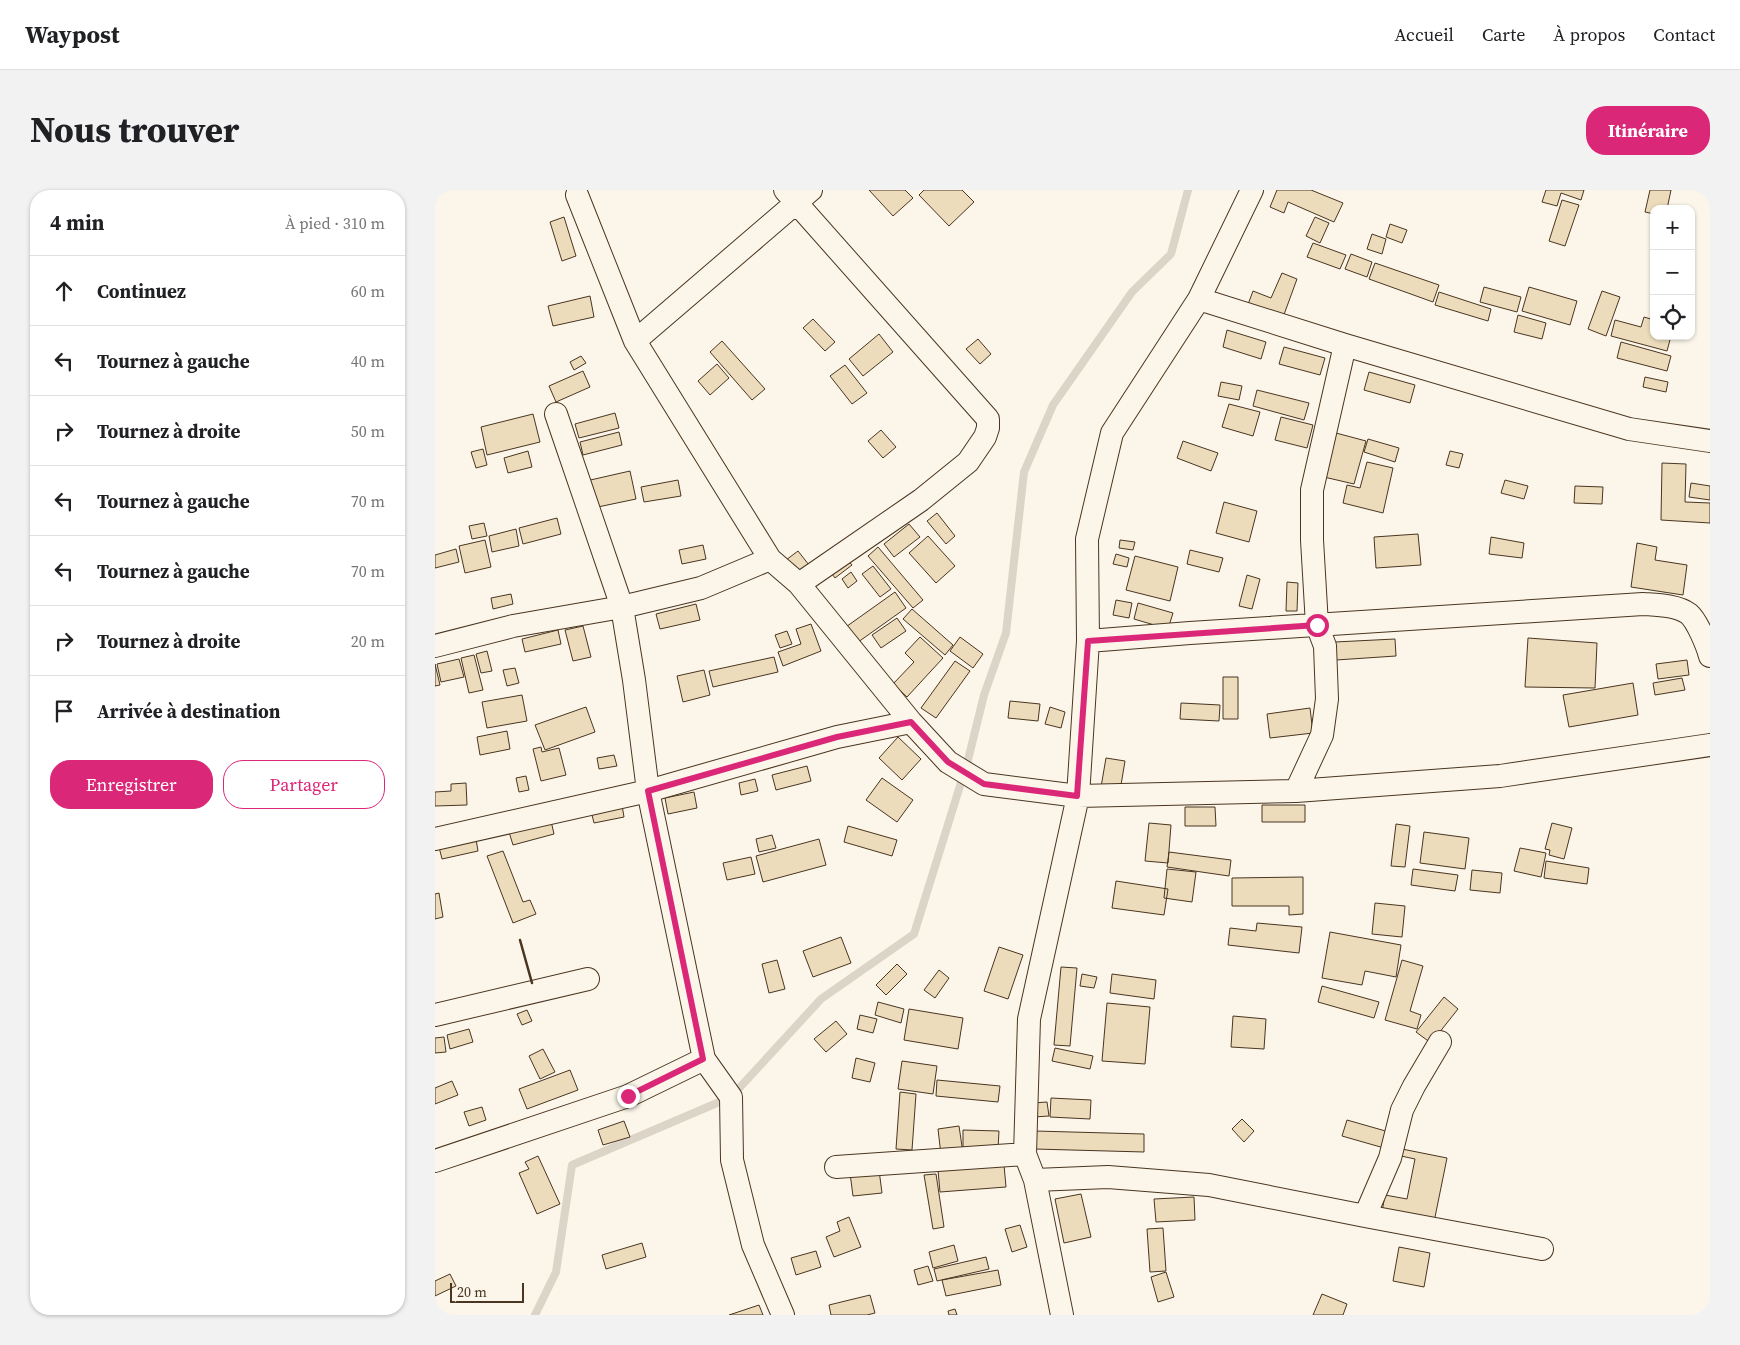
<!DOCTYPE html>
<html lang="fr">
<meta charset="utf-8">
<style>
:root{--surface:#fff;--page:#f2f2f2;--text:#202124;--muted:#757577;--line:#e0e0e0;--accent:#db2777}
body{margin:0;font-family:"Source Serif 4",serif;background:var(--page);color:var(--text)}
.controls{position:absolute;right:15px;top:15px;display:grid;overflow:hidden;border-radius:10px;box-shadow:0 1px 4px #0004}
.controls button{width:45px;height:45px;display:grid;place-items:center;padding:0;border:0;border-bottom:1px solid var(--line);background:var(--surface);color:var(--text);font:25px sans-serif}
.scale{position:absolute;left:15px;bottom:12px;width:74px;box-sizing:border-box;padding-left:5px;border:2px solid #4a3520;border-top:0;font-size:14px;line-height:18px;white-space:nowrap;color:#4a3520;-webkit-text-stroke:4px #fbf6e9;paint-order:stroke}
.stop{position:absolute;width:15px;height:15px;margin:-11px;border:4px solid #db2777;border-radius:50%;background:#fff}
.stop.end{background:#db2777;border-color:#fff;box-shadow:0 1px 5px #0008}
.list{margin:0;padding:0;list-style:none}
h2{display:flex;justify-content:space-between;align-items:center;height:65px;margin:0;padding:0 20px;font-size:21px}
h2 small{font-size:16px;font-weight:400;color:var(--muted)}
.list li{display:grid;grid-template-columns:32px 1fr auto;gap:15px;align-items:center;box-sizing:border-box;height:70px;padding:0 20px;border-top:1px solid var(--line)}
.list b{display:block;font-size:19px;white-space:nowrap}
.list em{font-size:16px;font-style:normal;color:var(--muted)}
.actions{display:flex;gap:10px;padding:15px 20px}
.actions a{flex:1;padding:11px 0;border:1px solid var(--accent);border-radius:20px;text-align:center;font-size:18px;color:var(--accent)}
.actions .main{background:var(--accent);color:#fff}
.icon{flex:none;width:28px;height:28px;fill:none;stroke:currentColor;stroke-width:2;stroke-linecap:round;stroke-linejoin:round}
.map{position:relative;flex:none;width:1275px;height:1125px;overflow:hidden;border-radius:20px}
header{display:flex;align-items:center;gap:30px;box-sizing:border-box;height:70px;padding:0 25px;background:var(--surface);border-bottom:1px solid var(--line)}
header strong{font-size:24px}
nav{display:flex;gap:28px;margin-inline-start:auto;font-size:18px}
.intro{display:flex;align-items:center;justify-content:space-between;box-sizing:border-box;height:120px;padding:0 30px}
h1{margin:0;font-size:35px}
.button{padding:12px 22px;border-radius:20px;background:var(--accent);color:#fff;font-size:18px;font-weight:700}
main{display:flex;gap:30px;padding:0 30px}
aside{flex:1;background:var(--surface);border-radius:20px;box-shadow:0 1px 4px #0004}
.map>svg:first-child{display:block}
</style>
<header>
<strong>Waypost</strong>
<nav><a>Accueil</a><a>Carte</a><a>À propos</a><a>Contact</a></nav>
</header>
<div class="intro"><h1>Nous trouver</h1><a class="button">Itinéraire</a></div>
<main>
<aside>
<h2>4 min<small>À pied · 310 m</small></h2>
<ul class="list">
<li><svg class="icon" aria-label="ahead" viewBox="0 0 24 24"><path d="M12 20V5M6 11l6-6 6 6"/></svg><div><b>Continuez</b></div><em>60 m</em></li>
<li><svg class="icon" aria-label="left" viewBox="0 0 24 24"><path d="M17 20v-9H6M10 6l-5 5 5 5"/></svg><div><b>Tournez à gauche</b></div><em>40 m</em></li>
<li><svg class="icon" aria-label="right" viewBox="0 0 24 24"><path d="M7 20v-9h11M14 6l5 5-5 5"/></svg><div><b>Tournez à droite</b></div><em>50 m</em></li>
<li><svg class="icon" aria-label="left" viewBox="0 0 24 24"><path d="M17 20v-9H6M10 6l-5 5 5 5"/></svg><div><b>Tournez à gauche</b></div><em>70 m</em></li>
<li><svg class="icon" aria-label="left" viewBox="0 0 24 24"><path d="M17 20v-9H6M10 6l-5 5 5 5"/></svg><div><b>Tournez à gauche</b></div><em>70 m</em></li>
<li><svg class="icon" aria-label="right" viewBox="0 0 24 24"><path d="M7 20v-9h11M14 6l5 5-5 5"/></svg><div><b>Tournez à droite</b></div><em>20 m</em></li>
<li><svg class="icon" aria-label="arrive" viewBox="0 0 24 24"><path d="M6 21V4h12l-3 4 3 4H6"/></svg><div><b>Arrivée à destination</b></div></li>
</ul>
<div class="actions"><a class="main">Enregistrer</a><a>Partager</a></div>
</aside>
<div class="map">
<svg width="1275" height="1125" viewBox="0 0 1275 1125">
<rect width="100%" height="100%" fill="#fbf6e9"/>
<g fill="none" stroke-linecap="round" stroke-linejoin="round">
<!-- stream -->
<path stroke="#dcd4c6" stroke-width="8" d="M100 1125 121 1082 137 975 296 907 386 809 479 744 533 570 549 505 571 443 589 282 618 215 697 102 736 64 753 0"/>
</g>
<!-- building -->
<path fill="#ecdcbc" stroke="#4a3520" d="M434 0H470L478 8 458 26Z
M489 0H527L539 12 514 36 484 5Z
M842 0H876L908 13 899 32 853 12 849 23 835 17Z
M1111 0H1149L1146 10 1126 3 1122 16 1107 12Z
M1215 0H1236L1232 19H1219V24L1210 22Z
M1127 10 1144 15 1130 56 1114 51Z
M129 27 141 66 127 71 115 32Z
M880 27 894 33 885 53 871 46Z
M955 34 972 40 967 53 951 47Z
M937 44 951 49 947 64 932 59Z
M878 53 911 65 905 79 872 67Z
M916 64 937 72 932 87 910 79Z
M940 73 1004 95 998 112 934 89Z
M847 83 862 89 847 130 812 117 818 101 836 108Z
M1049 97 1086 107 1082 122 1045 112Z
M1094 97 1142 111 1135 135 1087 121Z
M1167 101 1185 107 1171 146 1153 139Z
M1004 102 1056 119 1053 131 1000 115Z
M155 106 159 127 118 136 113 116Z
M1083 125 1111 133 1107 149 1079 142Z
M1209 127 1219 130V146H1236L1232 161 1176 146 1180 130 1206 137Z
M378 129 400 152 390 161 368 138Z
M792 140 831 152 826 169 788 157Z
M444 144 458 162 428 186 414 169Z
M543 149 556 164 545 174 531 159Z
M287 151 330 199 317 210 275 162Z
M1186 152 1236 166 1232 181 1182 168Z
M849 157 890 168 885 185 844 174Z
M146 166 151 173 139 180 135 172Z
M282 174 294 188 275 205 263 191Z
M410 175 432 203 417 214 395 186Z
M148 181 155 197 121 212 114 196Z
M934 182 980 195 975 213 929 200Z
M1210 187 1233 192 1231 202 1208 197Z
M786 192 807 196 804 210 783 206Z
M822 200 874 213 869 230 818 216Z
M794 214 825 222 818 246 787 237Z
M180 223 184 238 144 248 140 234Z
M98 224 105 252 52 265 46 237Z
M846 227 878 235 872 258 840 250Z
M446 240 461 257 448 268 433 251Z
M184 242 187 255 148 265 145 252Z
M901 243 931 251 919 294 889 287Z
M933 249 964 258 960 272 929 262Z
M748 251 783 263 776 281 742 268Z
M48 259 52 275 41 278 36 262Z
M93 261 97 277 73 283 69 268Z
M1015 261 1028 264 1024 278 1011 275Z
M932 272 958 278 948 323 908 313 912 295 925 298Z
M1227 273 1251 274 1250 312 1275 313V333L1226 330Z
M195 281 201 309 158 318 151 291Z
M243 290 246 306 209 312 206 297Z
M1070 290 1093 296 1089 309 1066 303Z
M1256 293 1275 296V310L1254 307Z
M1140 296 1168 297 1167 314 1139 313Z
M789 312 822 321 814 352 781 343Z
M502 323 520 346 511 354 492 331Z
M122 328 126 344 88 354 84 338Z
M49 333 52 346 37 349 34 336Z
M474 334 485 347 459 367 449 354Z
M81 339 84 356 57 362 54 346Z
M983 344 986 375 941 378 939 347Z
M493 346 520 376 501 393 474 363Z
M1056 347 1089 353 1087 368 1054 364Z
M50 350 56 377 30 383 24 356Z
M685 350 700 352 698 360 684 358Z
M1202 353 1222 357 1220 370 1252 375 1248 405 1196 397Z
M268 355 271 369 247 374 244 360Z
M443 357 488 410 478 418 433 366Z
M21 359 24 372 0 378V365Z
M755 360 788 368 784 382 752 374Z
M363 361 374 375 362 384 351 370Z
M681 364 694 368 692 377 678 374Z
M700 366 743 377 735 411 691 400Z
M410 367 417 375 400 388 394 380Z
M438 376 456 399 445 407 427 384Z
M416 382 422 391 413 398 407 389Z
M812 385 825 389 817 419 804 416Z
M852 392 863 393 862 421H851Z
M460 402 471 418 419 455 408 439Z
M76 404 78 414 58 419 56 408Z
M681 410 697 413 694 428 678 425Z
M703 413 738 423 733 439 699 429Z
M261 414 265 430 225 439 221 424Z
M477 419 518 455 510 465 468 429Z
M462 428 471 441 446 458 437 445Z
M376 434 386 461 348 476 343 462 366 454 361 439Z
M148 436 156 467 138 471 130 440Z
M123 440 126 454 90 462 87 449Z
M352 441 357 454 345 458 340 445Z
M485 447 508 468 472 507 458 494 479 472 470 463Z
M525 447 548 464 538 478 515 461Z
M1093 448 1162 453 1160 498 1090 497Z
M960 449 961 466 901 470 900 452Z
M52 461 57 481 46 483 41 464Z
M39 465 48 500 34 503 26 468Z
M339 467 343 482 278 497 274 481Z
M24 469 29 487 6 492 2 474Z
M1252 470 1254 485 1223 489 1221 474Z
M520 471 535 481 501 528 486 518Z
M0 474 5 495 0 496Z
M80 478 84 493 72 496 68 480Z
M269 480 275 505 248 512 242 486Z
M788 487H803V529H788Z
M1247 488 1250 500 1220 505 1218 493Z
M1198 493 1203 525 1134 537 1128 505Z
M87 505 92 531 52 538 47 512Z
M575 511 605 514 603 531 573 528Z
M746 513 785 515 784 531 745 529Z
M151 517 160 542 110 560 100 535Z
M615 517 630 522 626 538 610 534Z
M875 518 878 543 835 548 832 524Z
M72 541 75 559 45 565 42 547Z
M463 547 486 569 467 590 444 568Z
M106 557 107 562 124 558 131 585 106 591 98 559Z
M179 565 182 576 164 579 162 568Z
M671 568 690 571 685 601 666 597Z
M372 576 376 591 341 600 337 585Z
M91 586 94 600 84 602 81 588Z
M447 588 478 610 462 632 431 610Z
M320 589 323 601 306 605 304 593Z
M31 593 32 615 0 616V602L16 601V594Z
M259 602 262 618 233 624 230 608Z
M187 615 189 627 159 633 156 621Z
M827 615H870V632H827Z
M750 617H780L781 636H750Z
M116 631 119 644 78 655 74 642Z
M714 633 736 635 733 673 710 671Z
M1117 633 1137 638 1129 669 1114 665 1115 660 1110 659Z
M961 634 975 636 970 677 956 676Z
M413 636 462 650 457 666 409 652Z
M989 642 1034 648 1030 679 985 673Z
M337 645 341 658 324 662 321 649Z
M41 649 43 661 7 669 4 657Z
M384 649 391 675 328 692 321 666Z
M1085 658 1111 663 1106 687 1079 681Z
M68 661 88 712 95 710 101 724 78 733 52 666Z
M734 662 796 670 794 686 732 677Z
M316 667 320 684 292 690 288 673Z
M1111 671 1154 678 1152 694 1109 688Z
M732 679 761 682 757 712 729 708Z
M978 679 1023 685 1020 701 976 695Z
M1037 680 1067 683 1065 703 1035 700Z
M868 687V724L854 725V716H797V688Z
M681 691 733 699 729 725 677 718Z
M4 703 8 727 0 729V704Z
M940 713 970 716 967 747 937 744Z
M822 733 867 737 864 763 793 755 795 738 821 741Z
M895 742 966 755 961 787 930 781 927 795 887 788Z
M406 747 416 773 378 787 368 761Z
M564 757 588 765 573 809 549 801Z
M342 770 350 799 334 803 327 774Z
M967 770 988 776 975 821 986 825 982 839 950 830Z
M462 774 472 784 451 805 441 795Z
M626 777 642 778 635 856 619 855Z
M504 780 514 788 500 808 489 800Z
M647 784 662 787 659 798 645 796Z
M677 784 721 790 719 809 675 803Z
M887 796 944 812 939 828 883 812Z
M1009 807 1023 819 996 853 981 842Z
M443 812 469 819 466 833 440 825Z
M672 813 715 817 710 874 667 871Z
M474 819 528 828 523 859 469 850Z
M92 820 97 831 87 835 82 824Z
M425 825 442 829 438 843 422 839Z
M798 826 831 829 829 859 796 857Z
M401 831 412 844 391 862 379 849Z
M34 839 38 852 15 859 12 845Z
M9 847 11 862 0 863V848Z
M620 858 658 866 655 879 617 871Z
M108 859 120 882 105 889 94 866Z
M421 868 440 873 435 892 417 888Z
M467 871 502 876 498 904 463 899Z
M135 880 143 900 92 919 84 899Z
M502 890 565 896 563 912 501 906Z
M17 891 23 905 0 914V898Z
M465 902 481 904 477 960 461 959Z
M616 908 656 910 655 929 615 927Z
M612 912 614 926 599 927 598 913Z
M47 917 51 930 34 936 29 922Z
M807 929 819 941 809 952 797 939Z
M912 930 954 942 949 958 907 946Z
M189 931 195 947 168 955 163 940Z
M524 936 528 963 506 965 503 939Z
M528 940 564 941 563 959H528Z
M600 941 709 944V962L600 959Z
M967 959 1012 968 999 1032 947 1022 950 1005 972 1009 980 969 966 966Z
M103 966 125 1014 102 1024 84 983 94 979 90 972Z
M569 975 571 997 505 1002 503 980Z
M444 980 447 1003 418 1006 415 983Z
M501 984 509 1037 498 1039 489 985Z
M646 1004 656 1047 629 1053 620 1009Z
M759 1007 760 1030 721 1032 719 1009Z
M414 1027 426 1057 399 1067 391 1047 405 1041 402 1032Z
M585 1035 592 1057 577 1062 570 1039Z
M728 1038 731 1081 715 1082 712 1039Z
M207 1053 211 1067 171 1079 167 1065Z
M519 1055 523 1071 498 1078 494 1062Z
M964 1057 995 1063 989 1097 958 1091Z
M381 1061 386 1077 361 1085 356 1068Z
M551 1067 554 1079 502 1091 499 1079Z
M493 1076 498 1091 483 1095 479 1080Z
M563 1080 566 1095 511 1106 507 1090Z
M731 1082 739 1107 723 1112 716 1087Z
M15 1084 21 1096 0 1106V1091Z
M887 1104 912 1114 908 1125H878Z
M435 1105 440 1123 432 1125H396L394 1115Z
M324 1115 328 1125H294Z
M520 1119 522 1125H514L513 1121Z"/>
<g fill="none" stroke-linecap="round" stroke-linejoin="round">
<defs>
<path id="street" d="M350 0 553 229V238L550 247 533 272 486 310 364 394
M142 5 200 151 335 369 364 394 476 532
M764 109 910 155 1194 239 1275 251
M200 151 376 0
M335 369 266 398 187 417 199 490 213 601 269 869 296 907 297 970 318 1055 348 1125
M653 451 755 443 1208 414C1222 415 1242 415 1254 424 1262 431 1272 455 1275 466
M0 456 78 436 187 417 121 224
M861 601 887 545 892 509 890 456 882 435 877 350V300L910 155
M0 649 213 601 402 547 476 532 513 572 549 594 643 606 861 601 1065 586 1275 555
M0 825 153 789
M0 971 193 906 269 869
M401 977 590 964
M600 990 673 987 774 995 930 1026 1107 1059
M930 1026 955 968 967 920 979 896 1005 852
M627 1125 600 990 590 964 594 829 643 606 653 451 652 349 677 243 764 109 817 0"/>
</defs>
<!-- street casing -->
<use href="#street" stroke="#4a3520" stroke-width="24"/>
<!-- street -->
<use href="#street" stroke="#fbf6e9" stroke-width="22"/>
<!-- wall -->
<path stroke="#4a3520" stroke-width="2.5" d="M85 750 97 793"/>
</g>
<g fill="none" stroke-linecap="round" stroke-linejoin="round">
<!-- route -->
<path stroke="#db2777" stroke-width="6" d="M193 906 268 869 213 601 402 547 476 532 513 572 549 594 642 606 653 451 882 435"/>
</g>
</svg>
<div class="controls">
<button>+</button>
<button>−</button>
<button><svg class="icon" aria-label="locate" viewBox="0 0 24 24"><circle cx="12" cy="12" r="6"/><path d="M12 2v4M12 18v4M2 12h4M18 12h4"/></svg></button>
</div>
<div class="scale">20 m</div>
<div class="stop" style="left:882px;top:435px"></div>
<div class="stop end" style="left:193px;top:906px"></div>
</div>
</main>
